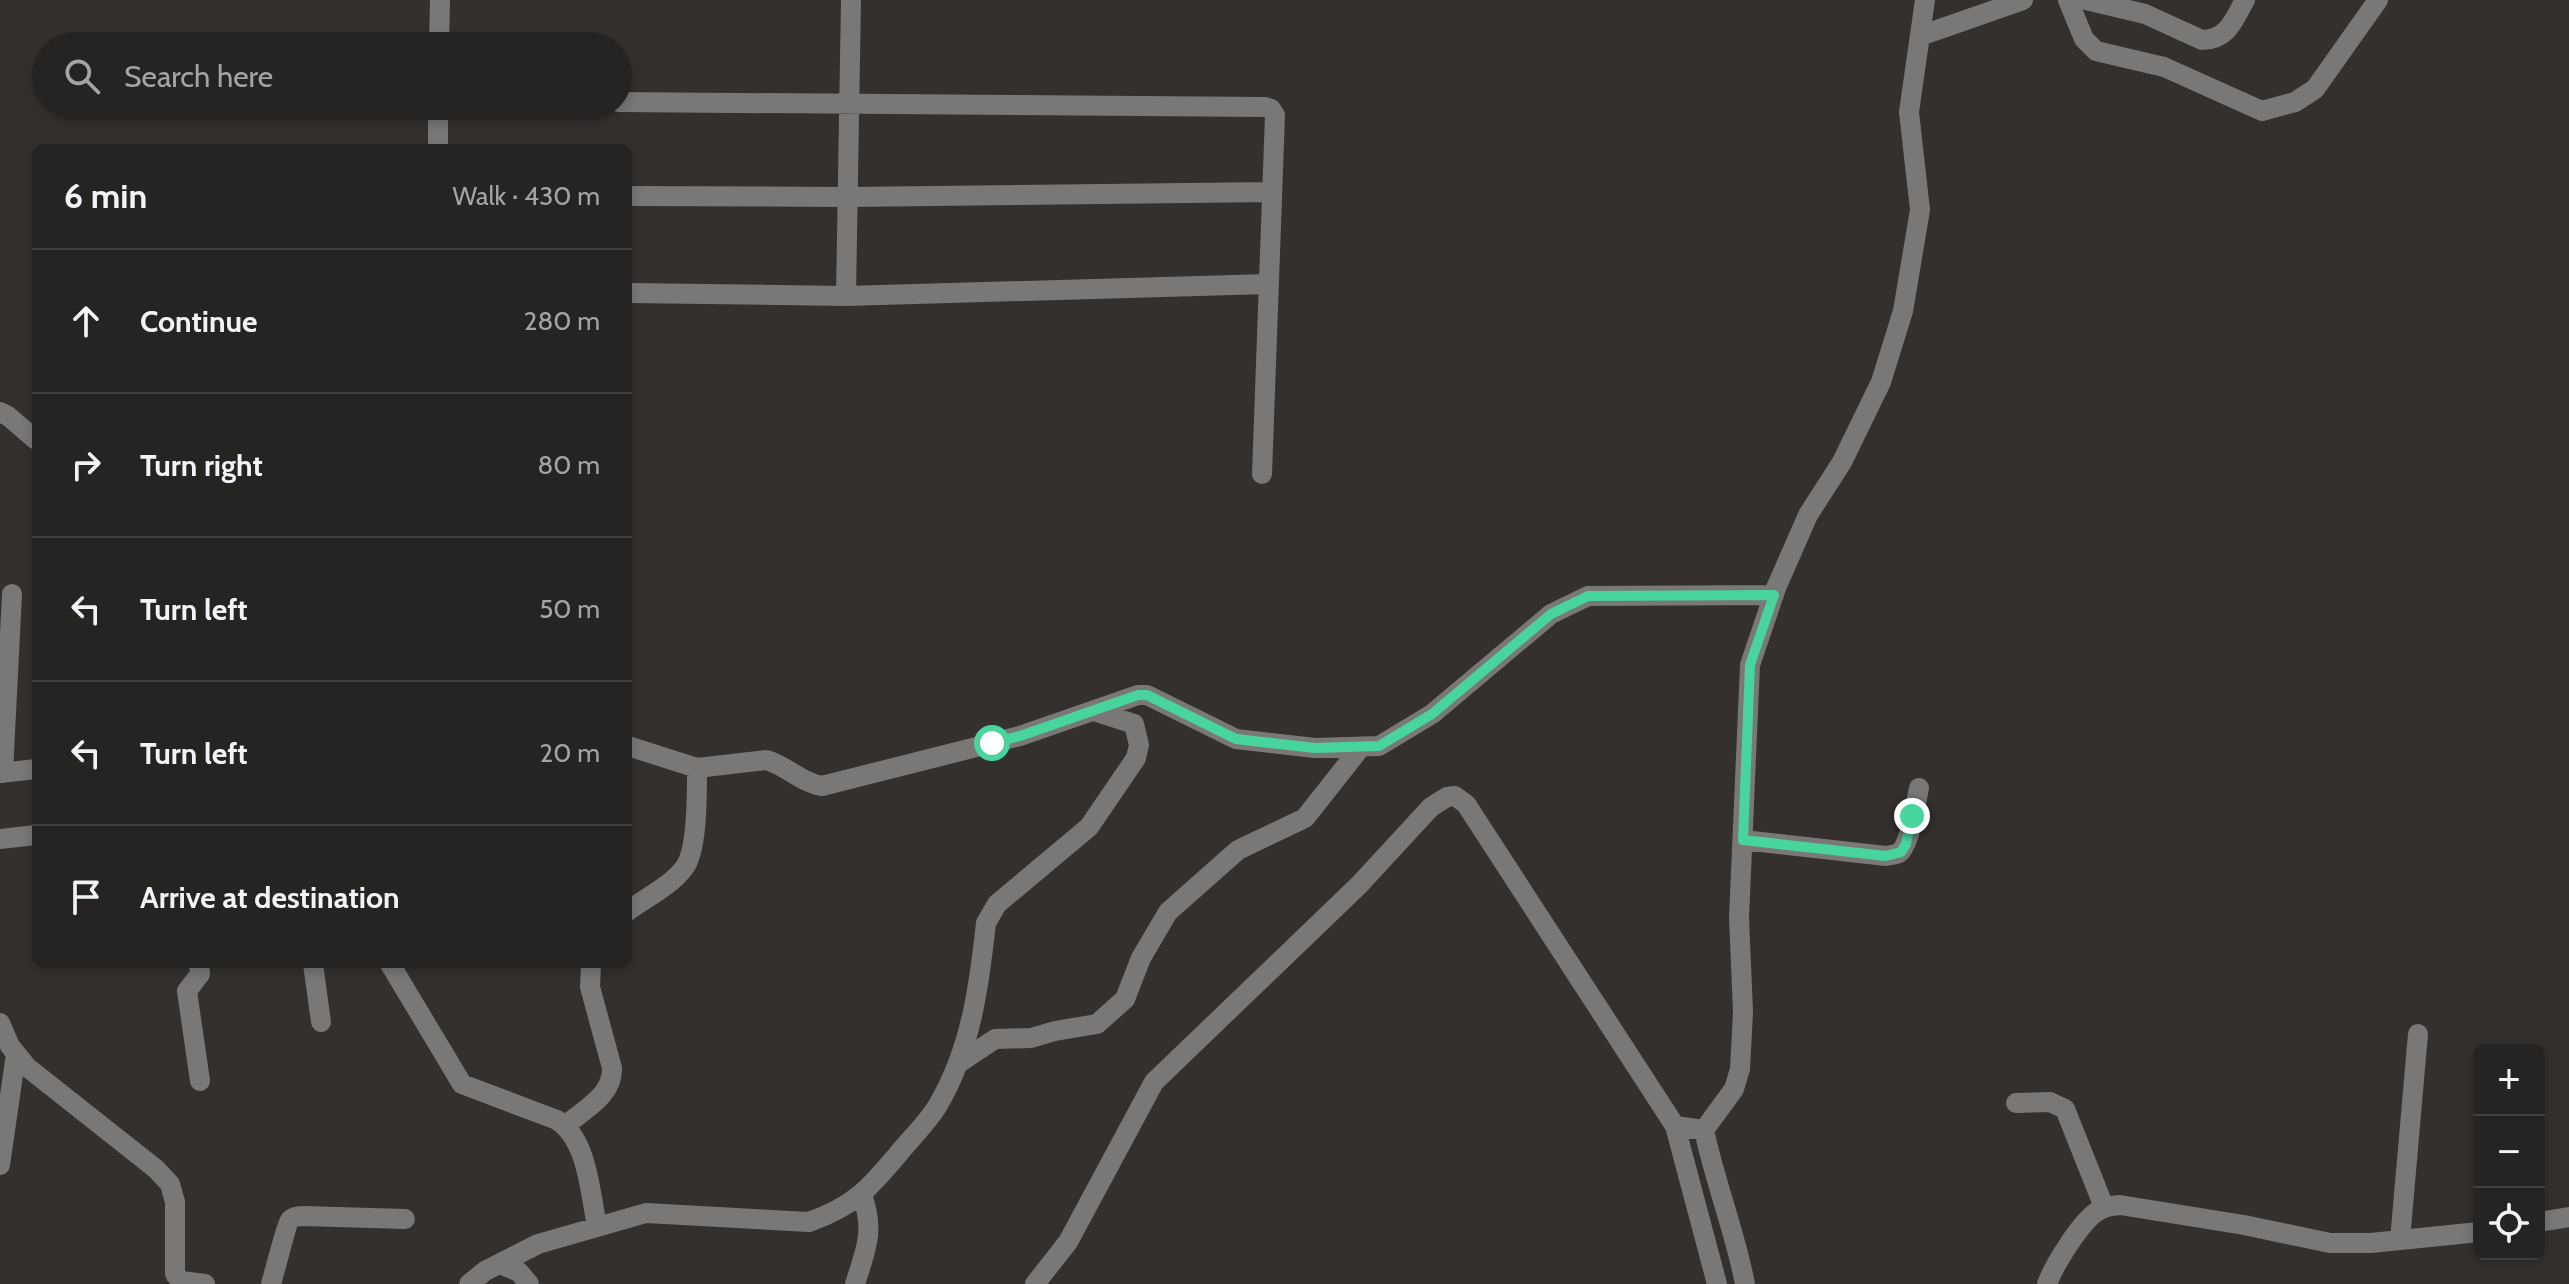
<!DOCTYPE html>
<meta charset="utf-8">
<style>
:root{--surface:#262422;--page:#32302f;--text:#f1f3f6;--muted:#a4a4a5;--line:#424140}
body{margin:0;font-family:Cabin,sans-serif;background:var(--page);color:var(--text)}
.controls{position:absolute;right:24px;bottom:24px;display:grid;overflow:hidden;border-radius:12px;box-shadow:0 4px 12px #0003}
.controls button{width:72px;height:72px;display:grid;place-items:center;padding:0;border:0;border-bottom:2px solid var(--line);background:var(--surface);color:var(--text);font:40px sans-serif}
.stop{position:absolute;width:24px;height:24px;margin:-18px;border:6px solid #48d49d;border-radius:50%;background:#fff}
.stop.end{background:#48d49d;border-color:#fff;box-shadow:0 2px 8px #0008}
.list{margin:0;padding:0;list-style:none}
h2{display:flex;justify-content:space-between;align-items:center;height:104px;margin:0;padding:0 32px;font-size:34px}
h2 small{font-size:26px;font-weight:400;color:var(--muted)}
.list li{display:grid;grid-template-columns:52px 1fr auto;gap:24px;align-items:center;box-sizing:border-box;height:144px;padding:0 32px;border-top:2px solid var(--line)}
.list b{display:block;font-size:30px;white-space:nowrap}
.list em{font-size:26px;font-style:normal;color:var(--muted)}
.icon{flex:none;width:44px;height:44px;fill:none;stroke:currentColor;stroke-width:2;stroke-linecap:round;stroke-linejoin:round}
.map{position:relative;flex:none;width:2569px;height:1284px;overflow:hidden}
.search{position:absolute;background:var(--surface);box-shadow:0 4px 12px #0003;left:32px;top:32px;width:600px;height:88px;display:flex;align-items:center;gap:20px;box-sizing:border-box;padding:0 28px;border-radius:44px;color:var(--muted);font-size:30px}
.panel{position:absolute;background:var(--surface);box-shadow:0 4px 12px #0003;left:32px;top:144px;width:600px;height:824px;border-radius:12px}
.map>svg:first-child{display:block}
</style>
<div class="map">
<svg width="2569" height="1284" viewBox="0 0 2569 1284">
<rect width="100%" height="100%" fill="#33302e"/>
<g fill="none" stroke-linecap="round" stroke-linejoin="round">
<!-- minor -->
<path stroke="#797877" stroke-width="20" d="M2068 0 2084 39 2096 51 2164 67 2262 111 2295 102 2315 89 2378 0
M2086 0 2145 14 2202 40C2228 40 2234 19 2245 0
M1920 36 2023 0
M439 46 440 0
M618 102 1265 107 1271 109 1275 115 1262 474
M438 148V106
M628 196 848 197 1272 192
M628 293 846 296 1268 284
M846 296 851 0
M0 412 8 416 36 440
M628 746 697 768 766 760C786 765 801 783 822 786L1020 736 1138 695H1147L1236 739 1315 748 1379 746 1432 714 1551 614 1588 596 1774 595
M0 773 36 769
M3 773 12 594
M0 839 36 835
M1743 840 1886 856C1889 855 1896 855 1899 853 1910 845 1916 802 1919 788
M628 911C645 898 671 886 684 868 698 851 697 790 697 768
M199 964 200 974 187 991 200 1081
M313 964 321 1022
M390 964 462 1084 557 1120C588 1140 590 1193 597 1226
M0 1023 10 1046 27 1067 156 1169 170 1184 175 1202V1274L181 1281 205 1284
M959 1063 995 1039 1031 1038 1055 1031 1097 1024 1125 999 1141 958 1168 912 1238 850 1305 818 1361 747
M2016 1103 2050 1102 2065 1109 2104 1207
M566 1125C585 1109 613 1095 612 1068L590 987 591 964
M1675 1126 1717 1284
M0 1165 16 1054
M2539 1222 2569 1217
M2400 1240 2418 1034
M500 1264 519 1272 529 1284
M271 1284C274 1274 287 1223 290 1220 293 1217 299 1216 303 1216L405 1219
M469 1284 485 1271 538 1244 646 1213 809 1222C854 1206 869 1189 899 1153 912 1137 928 1122 938 1105 971 1049 979 987 986 923L997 904 1089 827 1136 758 1139 745 1134 724 1094 711
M855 1284C866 1249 875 1231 862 1195
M1035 1284 1068 1242 1154 1082 1359 885 1431 807 1447 797 1455 796 1466 804 1675 1126 1704 1130
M1745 1284C1735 1232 1715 1182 1704 1130L1734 1089 1740 1069 1743 1012 1739 918 1750 665 1776 588 1808 515 1842 462 1881 382 1903 311 1920 210 1909 112 1925 0
M2047 1284C2054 1265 2079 1225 2095 1213 2103 1207 2110 1206 2120 1205L2244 1225 2330 1243H2371L2479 1232"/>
</g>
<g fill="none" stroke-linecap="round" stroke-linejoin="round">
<!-- route -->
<path stroke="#48d49d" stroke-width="10" d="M992 743 1020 736 1138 695H1147L1236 739 1315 748 1379 746 1432 714 1551 614 1588 596 1774 595 1750 665 1743 840 1886 856 1901 852 1906 844 1912 816"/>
</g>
</svg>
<div class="controls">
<button>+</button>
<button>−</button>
<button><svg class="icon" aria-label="locate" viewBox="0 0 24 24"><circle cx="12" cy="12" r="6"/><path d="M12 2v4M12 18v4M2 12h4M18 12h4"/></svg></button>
</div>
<div class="stop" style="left:992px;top:743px"></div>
<div class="stop end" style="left:1912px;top:816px"></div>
<div class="search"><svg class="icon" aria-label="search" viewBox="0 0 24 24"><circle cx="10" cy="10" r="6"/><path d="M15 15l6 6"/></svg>Search here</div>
<section class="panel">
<h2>6 min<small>Walk · 430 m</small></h2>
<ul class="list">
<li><svg class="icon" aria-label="ahead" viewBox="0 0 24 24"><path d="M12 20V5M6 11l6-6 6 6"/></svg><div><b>Continue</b></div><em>280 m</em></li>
<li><svg class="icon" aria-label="right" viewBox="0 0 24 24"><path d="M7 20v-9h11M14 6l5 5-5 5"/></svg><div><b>Turn right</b></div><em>80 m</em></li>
<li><svg class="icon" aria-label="left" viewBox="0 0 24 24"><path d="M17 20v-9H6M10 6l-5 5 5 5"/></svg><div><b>Turn left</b></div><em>50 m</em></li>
<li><svg class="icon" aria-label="left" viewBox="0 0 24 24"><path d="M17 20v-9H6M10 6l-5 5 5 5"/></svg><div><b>Turn left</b></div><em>20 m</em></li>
<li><svg class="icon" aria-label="arrive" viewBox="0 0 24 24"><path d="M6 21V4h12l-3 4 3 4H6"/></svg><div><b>Arrive at destination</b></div></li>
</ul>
</section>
</div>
